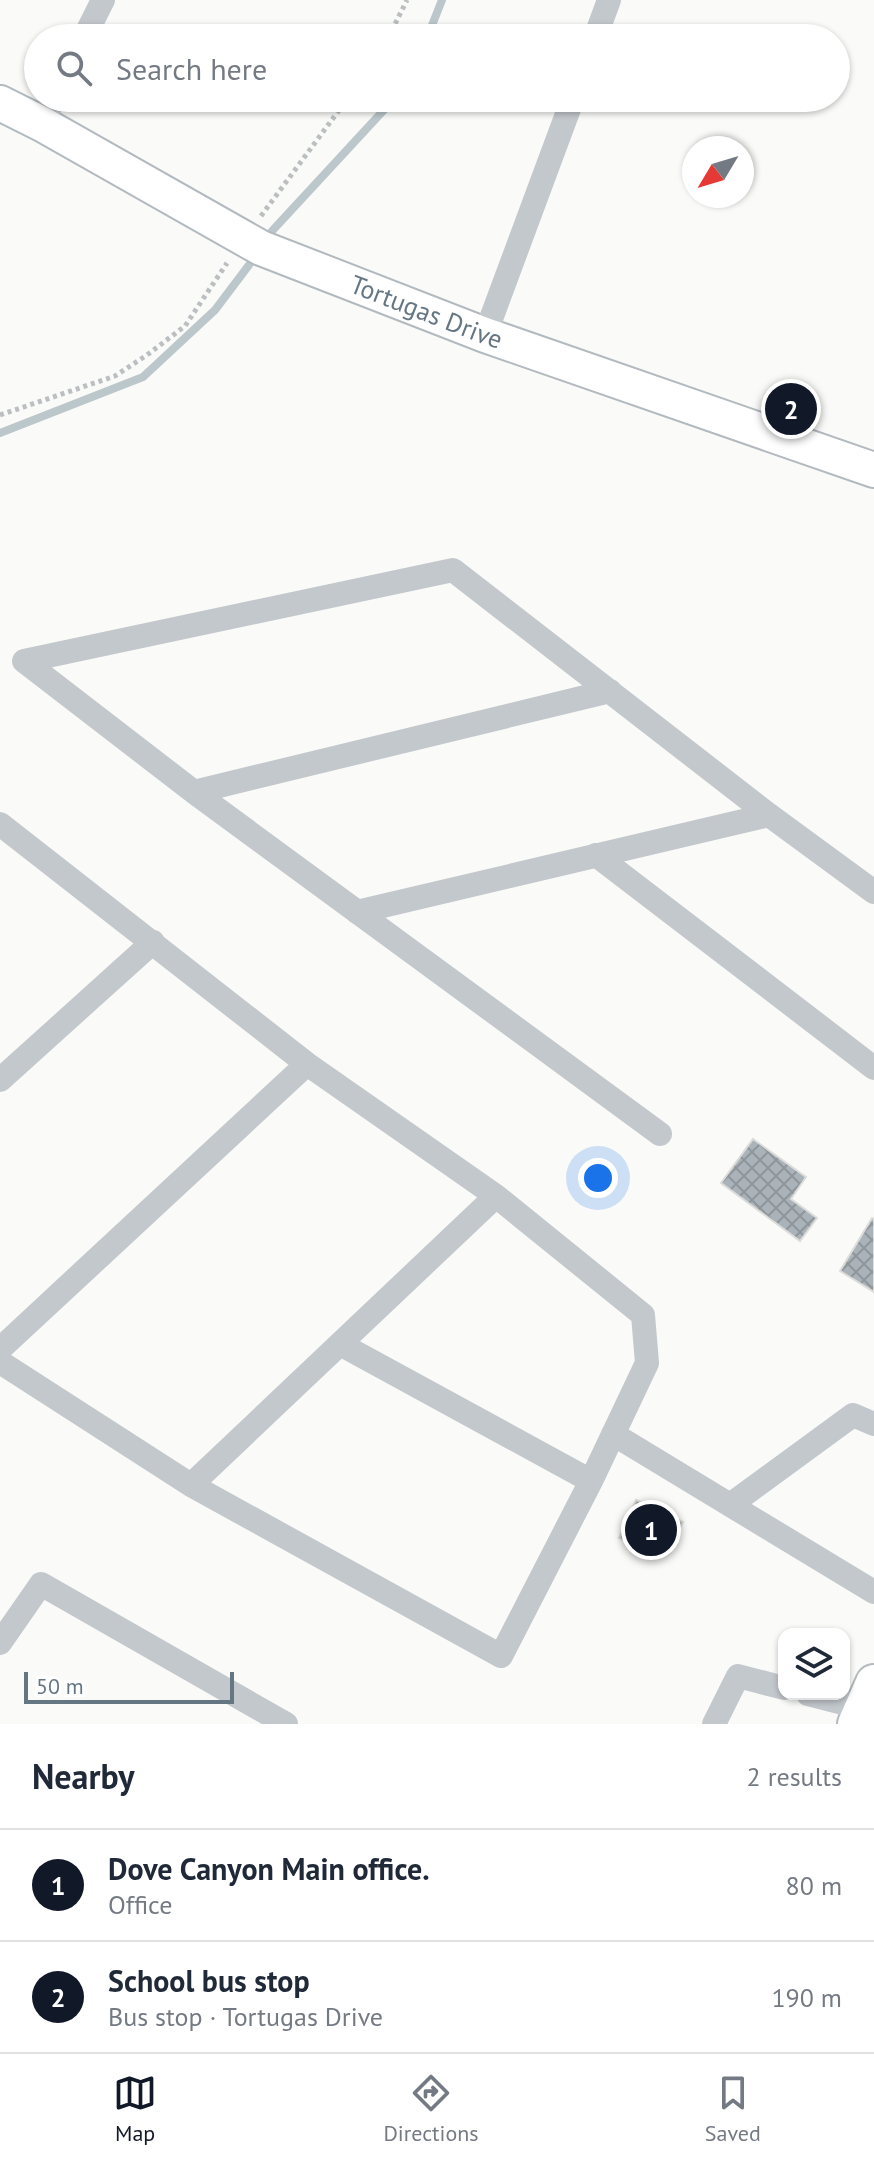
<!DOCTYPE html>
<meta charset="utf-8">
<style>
:root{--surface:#fff;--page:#f2f2f3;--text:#1f2937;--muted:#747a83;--line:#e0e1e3;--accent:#111827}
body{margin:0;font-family:"PT Sans",sans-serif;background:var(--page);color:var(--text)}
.controls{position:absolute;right:24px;bottom:24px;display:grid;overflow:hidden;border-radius:16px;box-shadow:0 2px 6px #0004}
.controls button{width:72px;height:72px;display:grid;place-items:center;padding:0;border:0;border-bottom:2px solid var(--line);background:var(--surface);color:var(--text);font:40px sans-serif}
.compass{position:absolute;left:682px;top:136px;width:72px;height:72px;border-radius:50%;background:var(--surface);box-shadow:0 2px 6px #0004;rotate:232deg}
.scale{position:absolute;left:24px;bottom:20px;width:210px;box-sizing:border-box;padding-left:8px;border:4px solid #657683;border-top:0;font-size:22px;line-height:28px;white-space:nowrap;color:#657683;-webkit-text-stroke:6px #fff;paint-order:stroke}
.you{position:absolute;left:598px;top:1178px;width:28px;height:28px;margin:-20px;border:6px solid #fff;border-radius:50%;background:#1a73e8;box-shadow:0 0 0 12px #1a73e833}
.badge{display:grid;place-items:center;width:52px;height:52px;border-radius:50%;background:var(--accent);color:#fff;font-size:26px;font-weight:700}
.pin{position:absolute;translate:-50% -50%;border:4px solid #fff;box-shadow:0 2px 8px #0006}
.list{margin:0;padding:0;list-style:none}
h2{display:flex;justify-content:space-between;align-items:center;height:104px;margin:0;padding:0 32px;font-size:34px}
h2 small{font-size:26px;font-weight:400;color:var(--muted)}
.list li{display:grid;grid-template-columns:52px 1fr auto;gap:24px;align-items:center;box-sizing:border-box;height:112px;padding:0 32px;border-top:2px solid var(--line)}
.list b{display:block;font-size:30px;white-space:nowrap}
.list p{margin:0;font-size:26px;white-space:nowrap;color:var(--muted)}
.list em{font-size:26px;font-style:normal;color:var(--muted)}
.icon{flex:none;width:44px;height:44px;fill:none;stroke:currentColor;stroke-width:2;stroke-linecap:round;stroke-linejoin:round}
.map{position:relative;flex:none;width:874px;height:1724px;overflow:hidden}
.search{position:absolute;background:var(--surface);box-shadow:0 2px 6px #0004;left:24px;right:24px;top:24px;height:88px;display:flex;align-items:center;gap:20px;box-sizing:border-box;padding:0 28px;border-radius:44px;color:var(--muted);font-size:30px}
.sheet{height:328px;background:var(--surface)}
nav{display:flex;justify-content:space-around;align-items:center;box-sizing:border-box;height:112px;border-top:2px solid var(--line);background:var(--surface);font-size:22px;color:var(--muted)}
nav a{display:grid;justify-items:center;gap:4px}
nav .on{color:var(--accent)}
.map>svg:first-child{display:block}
</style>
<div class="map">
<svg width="874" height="1724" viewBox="0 0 874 1724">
<defs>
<pattern id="building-cross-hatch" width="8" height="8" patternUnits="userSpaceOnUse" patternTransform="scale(2)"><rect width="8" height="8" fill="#aab3b9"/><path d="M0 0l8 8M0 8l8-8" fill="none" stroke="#8e969c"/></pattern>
</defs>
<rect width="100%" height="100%" fill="#fafaf8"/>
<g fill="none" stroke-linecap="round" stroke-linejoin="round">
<!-- stream -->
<path stroke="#bbc7cb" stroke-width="8" d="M427 38 442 0
M272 231 395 98
M0 433 143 377 215 310 249 265"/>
</g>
<!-- building -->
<path fill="url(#building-cross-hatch)" stroke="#dcdcda" stroke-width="2" d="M753 1139 806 1177 791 1199 817 1218 800 1241 721 1183Z
M872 1218 874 1219V1292L840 1271Z
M636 1500 683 1522 668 1554 639 1541 637 1546 619 1538Z"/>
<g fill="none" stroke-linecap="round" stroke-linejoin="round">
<defs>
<g id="secondary">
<path id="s1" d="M0 103 42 124 261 248 485 335 874 470"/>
</g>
<path id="primary" d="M856 1724 874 1683"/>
</defs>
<!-- secondary casing -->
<use href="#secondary" stroke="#b3babf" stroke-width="38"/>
<!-- primary casing -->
<use href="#primary" stroke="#b5babe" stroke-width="40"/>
<!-- path -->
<path stroke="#bbbfc2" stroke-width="5" stroke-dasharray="4 4" stroke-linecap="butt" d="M388 38 407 0
M261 216 348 98
M0 415 115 376 147 355 185 326 227 263"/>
<!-- street -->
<path stroke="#c3c8cc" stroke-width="24" d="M84 38 103 0
M595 38 609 0
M42 124 54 98
M485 335 573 98
M194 792 610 691
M0 824 307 1064 496 1196 643 1315 647 1363 591 1481 501 1656 191 1485 0 1362
M596 855 874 1068
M357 912 769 815
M0 1080 153 942
M660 1134 194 792 24 661 453 570 769 815 874 892
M340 1344 591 1481
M0 1349 307 1064
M613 1434 874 1592
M191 1485 496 1196
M730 1505 853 1415 874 1424
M0 1643 41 1584 286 1724
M808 1694 863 1708
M714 1724 738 1676 784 1688"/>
<!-- secondary -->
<use href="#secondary" stroke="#fff" stroke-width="34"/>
<!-- primary -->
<use href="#primary" stroke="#fff" stroke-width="36"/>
</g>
<g text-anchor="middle" stroke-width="8" stroke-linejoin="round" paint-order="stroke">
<!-- street labels -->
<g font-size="26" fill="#657683" stroke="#fff">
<text dy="9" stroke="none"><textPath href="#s1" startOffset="476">Tortugas Drive</textPath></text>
</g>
</g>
</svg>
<div class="controls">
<button><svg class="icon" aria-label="layers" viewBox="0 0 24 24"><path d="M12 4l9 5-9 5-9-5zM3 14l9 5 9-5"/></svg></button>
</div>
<svg class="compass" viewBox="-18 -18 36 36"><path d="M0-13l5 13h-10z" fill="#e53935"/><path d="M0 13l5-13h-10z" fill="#747a83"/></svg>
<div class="scale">50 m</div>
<div class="you"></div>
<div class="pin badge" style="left:651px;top:1530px">1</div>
<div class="pin badge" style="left:791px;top:409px">2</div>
<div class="search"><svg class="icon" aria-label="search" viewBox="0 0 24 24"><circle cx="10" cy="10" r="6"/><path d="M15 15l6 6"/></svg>Search here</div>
</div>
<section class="sheet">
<h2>Nearby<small>2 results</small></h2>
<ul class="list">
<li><span class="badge">1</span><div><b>Dove Canyon Main office.</b><p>Office</p></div><em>80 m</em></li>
<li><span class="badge">2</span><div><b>School bus stop</b><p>Bus stop · Tortugas Drive</p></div><em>190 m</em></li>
</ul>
</section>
<nav>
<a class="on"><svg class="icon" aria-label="map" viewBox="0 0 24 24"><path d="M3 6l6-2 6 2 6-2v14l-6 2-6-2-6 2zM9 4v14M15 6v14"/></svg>Map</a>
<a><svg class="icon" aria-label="directions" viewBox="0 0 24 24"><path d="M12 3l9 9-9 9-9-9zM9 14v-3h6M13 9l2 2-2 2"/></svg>Directions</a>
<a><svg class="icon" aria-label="saved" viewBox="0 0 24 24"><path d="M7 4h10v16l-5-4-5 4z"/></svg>Saved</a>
</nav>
